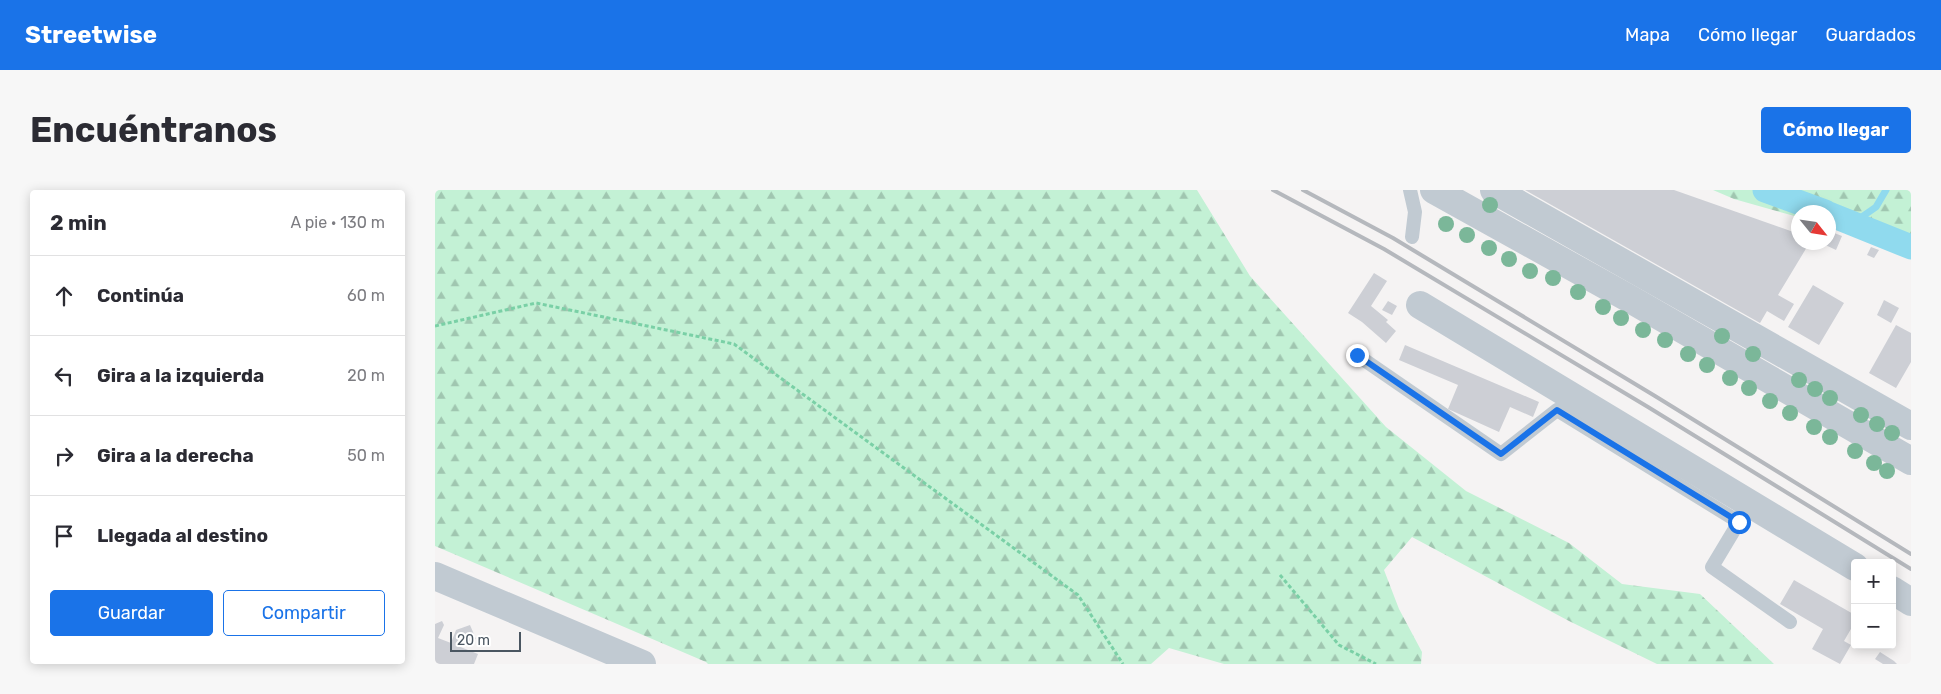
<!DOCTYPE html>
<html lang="es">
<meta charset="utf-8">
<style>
:root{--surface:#fff;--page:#f7f7f7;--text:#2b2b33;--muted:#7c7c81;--line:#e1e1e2;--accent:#1a73e8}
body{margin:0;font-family:Rubik,sans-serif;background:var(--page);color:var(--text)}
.controls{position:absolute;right:15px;bottom:15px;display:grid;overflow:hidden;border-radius:5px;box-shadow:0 2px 12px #0003}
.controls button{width:45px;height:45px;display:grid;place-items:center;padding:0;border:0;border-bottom:1px solid var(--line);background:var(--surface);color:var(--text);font:25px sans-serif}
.compass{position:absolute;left:1356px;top:15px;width:45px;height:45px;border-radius:50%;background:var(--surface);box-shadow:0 2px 12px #0003;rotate:120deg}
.scale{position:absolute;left:15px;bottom:12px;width:71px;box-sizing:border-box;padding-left:5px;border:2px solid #4a5661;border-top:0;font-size:14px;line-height:18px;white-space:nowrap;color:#4a5661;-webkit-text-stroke:4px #fff;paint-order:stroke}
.stop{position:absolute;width:15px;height:15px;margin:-11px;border:4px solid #1a73e8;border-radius:50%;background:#fff}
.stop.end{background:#1a73e8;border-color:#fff;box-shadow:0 1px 5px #0008}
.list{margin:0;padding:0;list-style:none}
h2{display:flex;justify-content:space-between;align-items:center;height:65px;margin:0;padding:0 20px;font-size:21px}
h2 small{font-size:16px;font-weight:400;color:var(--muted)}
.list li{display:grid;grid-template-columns:32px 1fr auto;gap:15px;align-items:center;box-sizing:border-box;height:80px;padding:0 20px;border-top:1px solid var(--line)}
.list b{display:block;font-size:19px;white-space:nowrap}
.list em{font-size:16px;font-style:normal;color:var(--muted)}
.actions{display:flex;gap:10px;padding:15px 20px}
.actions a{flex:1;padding:11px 0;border:1px solid var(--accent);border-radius:5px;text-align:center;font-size:18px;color:var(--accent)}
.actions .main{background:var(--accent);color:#fff}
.icon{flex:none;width:28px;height:28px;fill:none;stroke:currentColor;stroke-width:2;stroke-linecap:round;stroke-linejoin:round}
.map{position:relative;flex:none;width:1476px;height:474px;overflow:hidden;border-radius:5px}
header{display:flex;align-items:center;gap:30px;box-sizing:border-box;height:70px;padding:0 25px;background:var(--accent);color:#fff}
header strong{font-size:24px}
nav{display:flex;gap:28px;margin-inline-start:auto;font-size:18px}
.intro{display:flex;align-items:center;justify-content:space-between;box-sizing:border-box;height:120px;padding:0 30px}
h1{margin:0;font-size:35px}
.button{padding:12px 22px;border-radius:5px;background:var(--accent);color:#fff;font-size:18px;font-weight:700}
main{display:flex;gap:30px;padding:0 30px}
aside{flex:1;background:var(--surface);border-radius:5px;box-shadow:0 2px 12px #0003}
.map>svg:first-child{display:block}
</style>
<header>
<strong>Streetwise</strong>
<nav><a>Mapa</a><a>Cómo llegar</a><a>Guardados</a></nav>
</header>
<div class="intro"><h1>Encuéntranos</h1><a class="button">Cómo llegar</a></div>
<main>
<aside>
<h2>2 min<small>A pie · 130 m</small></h2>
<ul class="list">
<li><svg class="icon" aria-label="ahead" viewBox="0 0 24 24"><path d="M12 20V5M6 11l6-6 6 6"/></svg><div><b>Continúa</b></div><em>60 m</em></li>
<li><svg class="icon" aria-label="left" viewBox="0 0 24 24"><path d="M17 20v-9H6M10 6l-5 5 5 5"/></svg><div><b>Gira a la izquierda</b></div><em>20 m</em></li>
<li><svg class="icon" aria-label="right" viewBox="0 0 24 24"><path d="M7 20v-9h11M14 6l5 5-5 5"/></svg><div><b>Gira a la derecha</b></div><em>50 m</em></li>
<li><svg class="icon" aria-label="arrive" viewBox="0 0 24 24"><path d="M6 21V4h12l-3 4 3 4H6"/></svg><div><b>Llegada al destino</b></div></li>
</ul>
<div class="actions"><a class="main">Guardar</a><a>Compartir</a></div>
</aside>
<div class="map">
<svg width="1476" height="474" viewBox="0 0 1476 474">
<defs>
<pattern id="forest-firs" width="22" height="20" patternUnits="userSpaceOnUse" patternTransform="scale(1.25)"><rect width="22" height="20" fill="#c3f1d5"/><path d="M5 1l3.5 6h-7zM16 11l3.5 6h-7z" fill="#a0c6b0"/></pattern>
</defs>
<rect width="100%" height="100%" fill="#f5f3f3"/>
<!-- forest -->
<path fill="url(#forest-firs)" d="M0 0H762L815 86 951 237 1031 301 1134 353 1187 394 1265 404 1339 474H1222L1134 431 977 347 949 380 964 419 987 462 986 474H789L734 458 716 474H273L271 472 0 356Z
M1278 0H1476V68L1429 46 1394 36V22H1364L1363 27 1299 9Z"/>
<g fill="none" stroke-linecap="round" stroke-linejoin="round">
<!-- stream -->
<path stroke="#90daee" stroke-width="7" d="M1418 33 1441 17 1451 0"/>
<!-- canal -->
<path stroke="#90daee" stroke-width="25" d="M1330 0 1390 22
M1394 24 1476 57"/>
</g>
<!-- building -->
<path fill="#cdcfd5" d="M1090 0H1239L1364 44V52H1375L1343 105 1359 114 1349 131 1332 121 1325 133Z
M1394 41 1407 46 1401 60 1384 52H1394Z
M1436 57 1444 60 1439 68 1432 65Z
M939 83 952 91 936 116 953 130 951 132 961 141 951 153 927 132 913 123Z
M1378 95 1409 113 1384 155 1353 137Z
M1449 110 1464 118 1456 133 1442 125Z
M953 111 962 116 957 125 947 120Z
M1461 135 1476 143V172L1461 198 1434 183Z
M970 155 1104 212 1098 227 1075 217 1064 242 1013 219 1023 195 964 170Z
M1359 390 1420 425V432L1409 451 1416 455 1405 474 1377 459 1388 439 1345 414Z
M7 431 9 435 3 448 16 453 21 440 35 435 41 449 23 456 43 464 39 474H0V434Z
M1445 462 1459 471 1462 474H1448L1440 469Z"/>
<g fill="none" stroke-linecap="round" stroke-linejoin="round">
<!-- path -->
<path stroke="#7ad0a6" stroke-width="3" stroke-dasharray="4 2.5" stroke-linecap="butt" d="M0 136 101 113 299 154 643 405 688 474
M845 385 904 455 941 474"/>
<!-- service -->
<path stroke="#c1cad2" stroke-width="14" d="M975 0 980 22 977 47
M922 165 1066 264 1122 220 1304 332 1277 377 1355 432"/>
<!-- minor -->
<path stroke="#c1cad2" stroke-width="28" d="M1059 0 1476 236
M985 115 1420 377
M0 386 207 474
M1457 400 1476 412"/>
<!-- tertiary -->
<path stroke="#c1cad2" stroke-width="28" d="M999 0 1195 109 1476 271"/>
<!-- rail -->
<path stroke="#b5b8bd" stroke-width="4" d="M838 0 949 59 1213 217 1476 379
M868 0 958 48 1220 206 1476 364"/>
</g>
<!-- trees -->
<g fill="#7bb799">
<circle cx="1055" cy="15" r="8"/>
<circle cx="1011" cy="34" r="8"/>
<circle cx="1032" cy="45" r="8"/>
<circle cx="1054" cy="58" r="8"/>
<circle cx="1074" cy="69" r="8"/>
<circle cx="1095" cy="81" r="8"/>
<circle cx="1118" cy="88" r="8"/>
<circle cx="1143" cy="102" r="8"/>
<circle cx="1168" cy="117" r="8"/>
<circle cx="1186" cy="128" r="8"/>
<circle cx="1208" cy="140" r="8"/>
<circle cx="1287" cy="146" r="8"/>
<circle cx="1230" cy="150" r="8"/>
<circle cx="1253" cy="164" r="8"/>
<circle cx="1318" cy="164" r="8"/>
<circle cx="1272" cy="175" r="8"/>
<circle cx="1295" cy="188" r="8"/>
<circle cx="1364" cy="190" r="8"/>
<circle cx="1314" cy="198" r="8"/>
<circle cx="1380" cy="199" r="8"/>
<circle cx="1395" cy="208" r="8"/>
<circle cx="1335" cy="211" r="8"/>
<circle cx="1355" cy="223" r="8"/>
<circle cx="1426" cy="225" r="8"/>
<circle cx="1442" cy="234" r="8"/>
<circle cx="1379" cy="237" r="8"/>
<circle cx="1457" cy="243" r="8"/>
<circle cx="1395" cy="247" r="8"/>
<circle cx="1420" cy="261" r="8"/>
<circle cx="1439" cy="273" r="8"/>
<circle cx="1452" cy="281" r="8"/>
</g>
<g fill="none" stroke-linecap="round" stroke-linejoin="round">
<!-- route -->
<path stroke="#1a73e8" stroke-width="6" d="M922 165 1066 264 1122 220 1304 332"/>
</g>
</svg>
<div class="controls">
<button>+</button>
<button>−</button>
</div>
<svg class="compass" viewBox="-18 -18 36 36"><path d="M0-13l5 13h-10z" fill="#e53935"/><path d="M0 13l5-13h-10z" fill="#7c7c81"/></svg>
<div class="scale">20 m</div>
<div class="stop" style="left:1304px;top:332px"></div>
<div class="stop end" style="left:922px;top:165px"></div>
</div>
</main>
